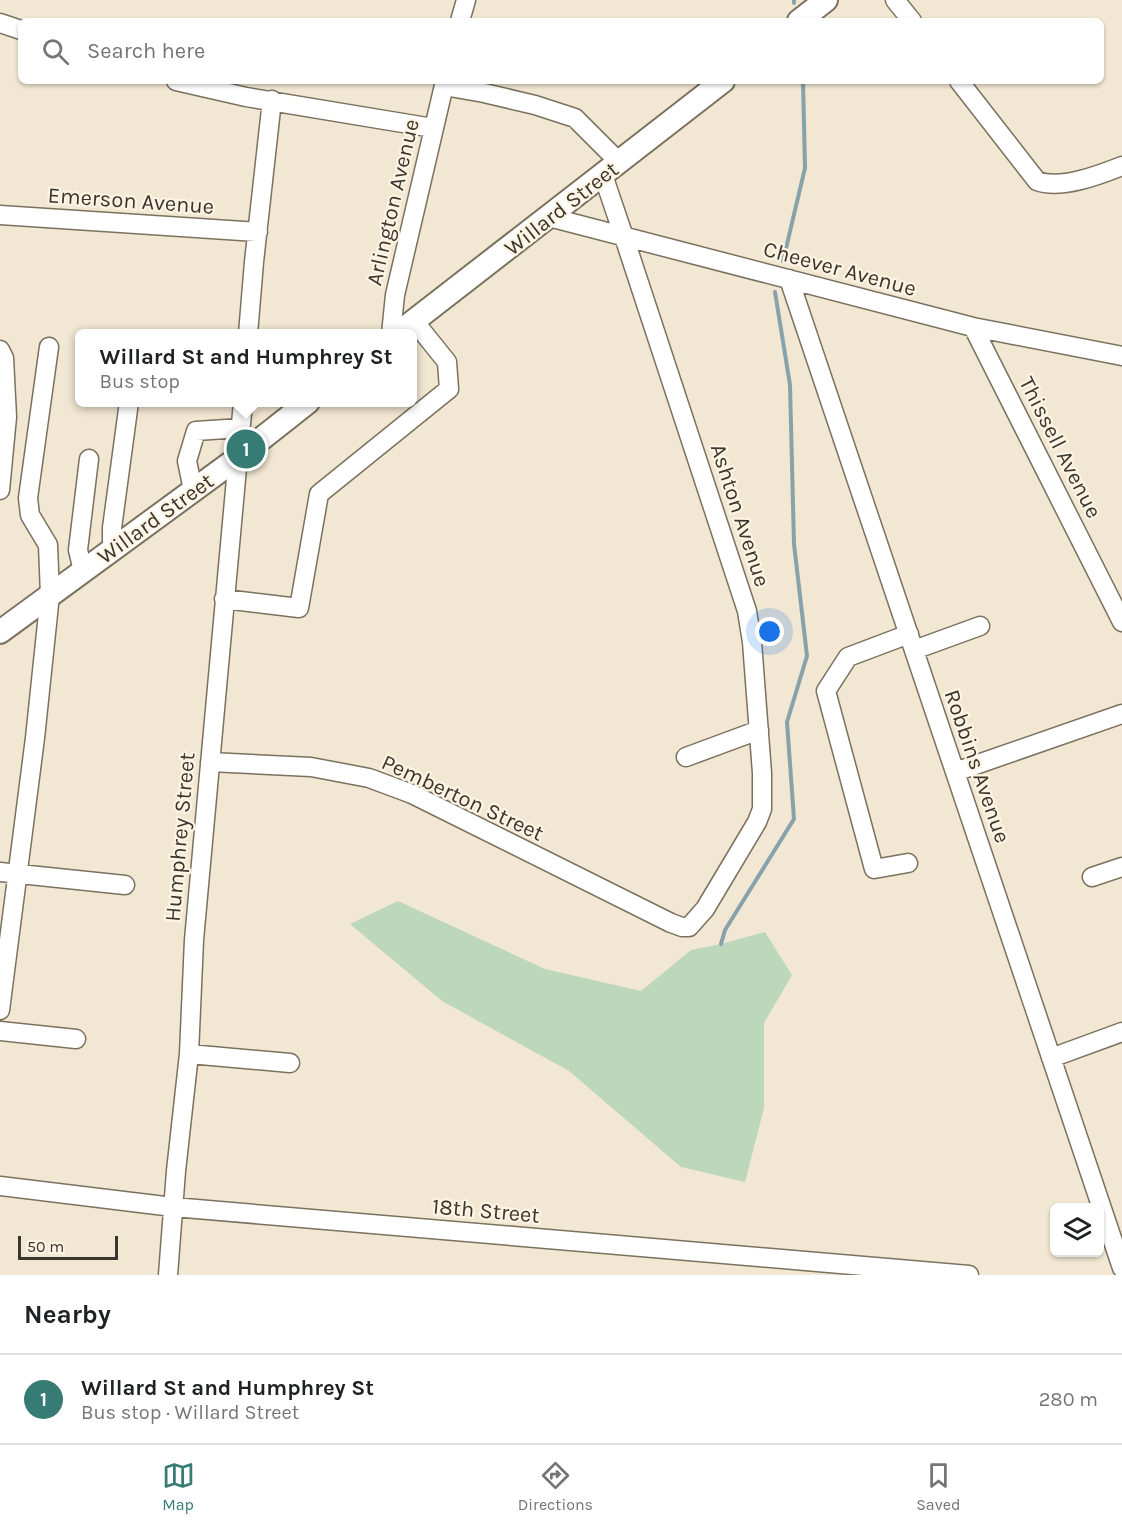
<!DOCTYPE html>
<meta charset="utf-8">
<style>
:root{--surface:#fff;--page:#f6f6f6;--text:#202124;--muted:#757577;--line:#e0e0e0;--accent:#367c74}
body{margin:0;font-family:Karla,sans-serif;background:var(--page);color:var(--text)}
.controls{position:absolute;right:18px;bottom:18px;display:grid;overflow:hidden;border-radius:9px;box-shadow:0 2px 4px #0004}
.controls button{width:54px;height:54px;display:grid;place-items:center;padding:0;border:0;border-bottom:2px solid var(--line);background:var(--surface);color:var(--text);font:30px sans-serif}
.scale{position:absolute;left:18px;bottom:15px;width:100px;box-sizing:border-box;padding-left:6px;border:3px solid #3a352d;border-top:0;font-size:16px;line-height:21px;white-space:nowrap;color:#3a352d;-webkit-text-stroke:4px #fdf4e3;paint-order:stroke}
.you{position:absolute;left:770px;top:632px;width:21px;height:21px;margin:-15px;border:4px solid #fff;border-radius:50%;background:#1a73e8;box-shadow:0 0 0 9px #1a73e833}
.badge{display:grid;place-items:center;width:39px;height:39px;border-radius:50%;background:var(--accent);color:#fff;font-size:20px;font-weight:700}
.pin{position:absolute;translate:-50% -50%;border:3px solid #fff;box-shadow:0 2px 6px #0006}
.popup{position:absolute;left:75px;top:329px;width:342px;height:78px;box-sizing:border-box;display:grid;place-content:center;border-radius:9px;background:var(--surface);filter:drop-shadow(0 2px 4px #0005);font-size:20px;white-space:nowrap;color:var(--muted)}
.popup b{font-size:22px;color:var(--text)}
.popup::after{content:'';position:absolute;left:50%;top:100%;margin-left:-12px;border:12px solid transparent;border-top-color:var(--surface)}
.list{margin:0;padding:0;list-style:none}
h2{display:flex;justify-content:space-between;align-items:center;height:78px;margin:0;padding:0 24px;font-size:26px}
h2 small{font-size:20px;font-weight:400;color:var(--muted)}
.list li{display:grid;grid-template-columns:39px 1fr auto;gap:18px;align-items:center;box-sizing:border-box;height:90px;padding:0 24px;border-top:2px solid var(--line)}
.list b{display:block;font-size:22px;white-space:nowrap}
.list p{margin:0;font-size:20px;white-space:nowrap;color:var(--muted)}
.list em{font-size:20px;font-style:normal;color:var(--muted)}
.icon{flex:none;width:33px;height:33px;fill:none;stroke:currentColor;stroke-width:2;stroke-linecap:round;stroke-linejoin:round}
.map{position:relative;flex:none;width:1122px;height:1275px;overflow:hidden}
.search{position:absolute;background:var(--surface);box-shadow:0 2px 4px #0004;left:18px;right:18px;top:18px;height:66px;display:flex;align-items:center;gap:15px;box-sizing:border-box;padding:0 21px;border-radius:9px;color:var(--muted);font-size:22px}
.sheet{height:168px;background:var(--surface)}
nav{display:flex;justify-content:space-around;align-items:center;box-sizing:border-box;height:84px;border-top:2px solid var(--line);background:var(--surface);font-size:16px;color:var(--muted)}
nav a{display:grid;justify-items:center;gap:3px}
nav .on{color:var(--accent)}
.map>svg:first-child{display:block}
</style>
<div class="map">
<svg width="1122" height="1275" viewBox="0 0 1122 1275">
<rect width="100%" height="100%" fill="#f2e7d2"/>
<!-- green -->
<path fill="#bdd7bb" d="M398 901 545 969 641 991 691 950 721 944 765 932 792 975 764 1023V1108L745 1182 681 1167 569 1071 442 1001 350 924Z"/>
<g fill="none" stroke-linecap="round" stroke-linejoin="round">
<!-- stream -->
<path stroke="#88a2ac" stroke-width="4" d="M794 0V3
M783 261 805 168 803 81
M721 944 725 930 794 819 787 722 807 656 794 544 790 385 775 292"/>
<defs>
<path id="minor" d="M895 0 912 21
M460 21 466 0
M0 23 21 30
M176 81 246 97 433 128
M959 81 1037 181C1061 190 1099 175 1122 166
M444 86 484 93 535 105 575 118 619 162
M0 215 258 232
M549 217 973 327 1122 356
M789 279 1122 1268
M973 327 1122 622
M248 334 254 262 272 100
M391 334 395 295 445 81
M0 350 4 358 7 417 0 490
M193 490 187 461 196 431 241 428
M112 549V528L129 402
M83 571 78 550 89 459
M224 599 299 608 319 494 449 389 447 362 414 321
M914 650 980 626
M686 757 759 730
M210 762 311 767 369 778 412 794 671 923 682 927H689L705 909 757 822 762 809V773L752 642 747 611 624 237 603 175
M955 772 1122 714
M908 863 874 869 826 691 848 657 909 634
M0 872 125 885
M1092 877 1122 867
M0 1010 35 738 50 595 48 545 30 515 28 498 49 347
M0 1031 76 1039
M189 1054 290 1063
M1051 1058 1122 1032
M0 1186 173 1207 969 1275
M168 1275 176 1171 189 1054 194 940 243 402"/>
<path id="major" d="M799 21 826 0
M397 334 723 81
M0 632 232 462 308 402"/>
</defs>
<!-- minor casing -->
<use href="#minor" stroke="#7a715e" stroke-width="21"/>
<!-- major casing -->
<use href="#major" stroke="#7a715e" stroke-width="26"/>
<!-- minor -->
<use href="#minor" stroke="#fff" stroke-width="18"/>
<!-- major -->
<use href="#major" stroke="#fff" stroke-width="22"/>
</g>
<g text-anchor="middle" stroke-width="4.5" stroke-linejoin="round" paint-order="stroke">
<!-- street labels -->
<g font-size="22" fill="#3a352d" stroke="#fdf4e3">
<text transform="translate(131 200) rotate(4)" y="8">Emerson Avenue</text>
<text transform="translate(392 202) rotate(-77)" y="8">Arlington Avenue</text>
<text transform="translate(561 208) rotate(-38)" y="8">Willard Street</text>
<text transform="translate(840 268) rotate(15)" y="8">Cheever Avenue</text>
<text transform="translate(1061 447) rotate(63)" y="8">Thissell Avenue</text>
<text transform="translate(741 515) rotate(72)" y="8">Ashton Avenue</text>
<text transform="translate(155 518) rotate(-36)" y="8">Willard Street</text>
<text transform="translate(978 766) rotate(71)" y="8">Robbins Avenue</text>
<text transform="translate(463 797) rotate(25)" y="8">Pemberton Street</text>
<text transform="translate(179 837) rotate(-85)" y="8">Humphrey Street</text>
<text transform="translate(486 1210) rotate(5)" y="8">18th Street</text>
</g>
</g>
</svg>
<div class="controls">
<button><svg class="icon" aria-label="layers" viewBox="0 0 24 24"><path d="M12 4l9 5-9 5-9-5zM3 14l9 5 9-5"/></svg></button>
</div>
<div class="scale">50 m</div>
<div class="you"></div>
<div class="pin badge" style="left:246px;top:449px">1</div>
<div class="popup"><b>Willard St and Humphrey St</b>Bus stop</div>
<div class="search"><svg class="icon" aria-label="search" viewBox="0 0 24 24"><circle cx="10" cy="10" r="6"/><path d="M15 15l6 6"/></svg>Search here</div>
</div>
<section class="sheet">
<h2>Nearby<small></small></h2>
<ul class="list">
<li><span class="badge">1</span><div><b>Willard St and Humphrey St</b><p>Bus stop · Willard Street</p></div><em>280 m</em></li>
</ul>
</section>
<nav>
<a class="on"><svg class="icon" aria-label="map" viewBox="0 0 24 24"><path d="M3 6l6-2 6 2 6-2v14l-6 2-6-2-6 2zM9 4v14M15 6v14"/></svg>Map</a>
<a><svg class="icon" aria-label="directions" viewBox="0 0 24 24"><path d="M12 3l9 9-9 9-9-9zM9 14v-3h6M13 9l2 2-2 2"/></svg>Directions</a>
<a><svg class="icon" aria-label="saved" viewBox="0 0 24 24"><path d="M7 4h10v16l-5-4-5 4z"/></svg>Saved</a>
</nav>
